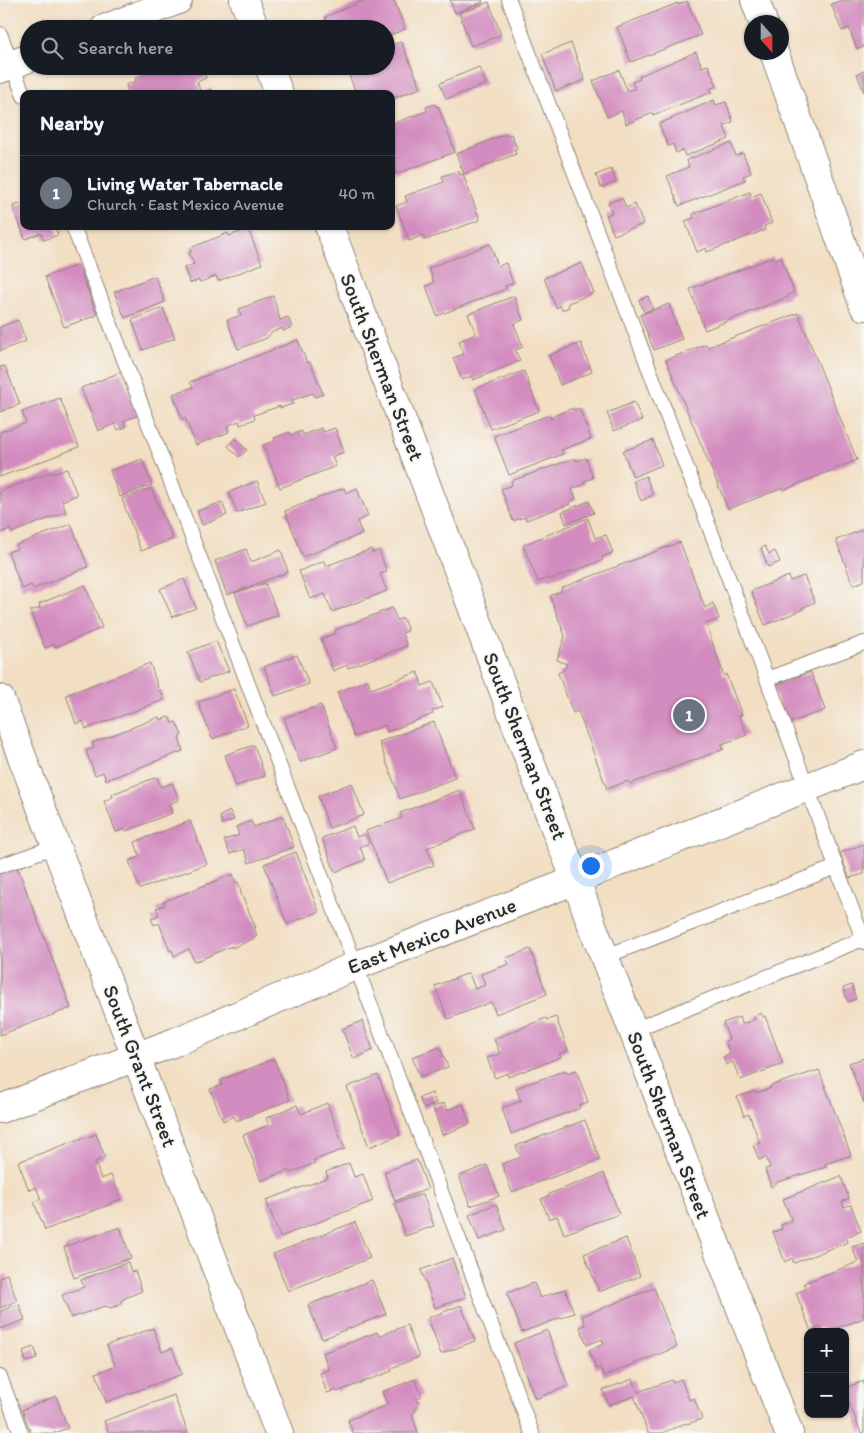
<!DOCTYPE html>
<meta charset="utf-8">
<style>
:root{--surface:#171b24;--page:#20242c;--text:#f1f3f6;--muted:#9ea1a6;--line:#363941;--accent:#b45309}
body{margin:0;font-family:Itim,sans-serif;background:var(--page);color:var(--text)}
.controls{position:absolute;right:15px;bottom:15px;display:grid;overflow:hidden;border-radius:10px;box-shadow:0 1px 4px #0004}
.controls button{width:45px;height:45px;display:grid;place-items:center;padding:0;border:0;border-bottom:1px solid var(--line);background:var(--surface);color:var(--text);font:25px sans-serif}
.compass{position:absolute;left:744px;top:15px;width:45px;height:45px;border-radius:50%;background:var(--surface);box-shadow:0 1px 4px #0004;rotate:159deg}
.you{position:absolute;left:590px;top:865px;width:18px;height:18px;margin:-12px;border:4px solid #fff;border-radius:50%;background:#1a73e8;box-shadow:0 0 0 8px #1a73e833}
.badge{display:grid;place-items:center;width:32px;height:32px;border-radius:50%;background:var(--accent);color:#fff;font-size:16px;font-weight:700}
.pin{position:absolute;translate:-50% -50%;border:2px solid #fff;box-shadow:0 1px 5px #0006}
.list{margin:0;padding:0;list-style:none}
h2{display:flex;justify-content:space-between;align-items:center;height:65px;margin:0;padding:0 20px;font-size:21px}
h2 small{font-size:16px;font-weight:400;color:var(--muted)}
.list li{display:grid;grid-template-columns:32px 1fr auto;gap:15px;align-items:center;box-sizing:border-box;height:75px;padding:0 20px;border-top:1px solid var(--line)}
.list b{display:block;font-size:19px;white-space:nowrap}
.list p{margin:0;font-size:16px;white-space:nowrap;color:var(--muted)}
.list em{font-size:16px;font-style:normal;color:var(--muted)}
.icon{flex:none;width:28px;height:28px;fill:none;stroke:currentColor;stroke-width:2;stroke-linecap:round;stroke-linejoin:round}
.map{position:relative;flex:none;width:864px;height:1433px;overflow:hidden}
.search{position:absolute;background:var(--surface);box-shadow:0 1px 4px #0004;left:20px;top:20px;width:375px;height:55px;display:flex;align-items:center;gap:12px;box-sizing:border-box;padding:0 18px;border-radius:28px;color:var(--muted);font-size:19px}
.panel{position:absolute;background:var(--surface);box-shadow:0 1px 4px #0004;left:20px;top:90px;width:375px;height:140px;border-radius:10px}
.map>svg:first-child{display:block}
</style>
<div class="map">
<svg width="864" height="1433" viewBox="0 0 864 1433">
<rect width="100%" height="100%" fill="#f6f6f2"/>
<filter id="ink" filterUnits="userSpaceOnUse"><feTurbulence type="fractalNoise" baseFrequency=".02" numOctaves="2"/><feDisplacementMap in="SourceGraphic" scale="10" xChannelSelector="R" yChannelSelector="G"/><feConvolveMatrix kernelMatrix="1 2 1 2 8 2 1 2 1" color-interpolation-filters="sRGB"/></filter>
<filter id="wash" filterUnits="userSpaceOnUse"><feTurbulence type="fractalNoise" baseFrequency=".0096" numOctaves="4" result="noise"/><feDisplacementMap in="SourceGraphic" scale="20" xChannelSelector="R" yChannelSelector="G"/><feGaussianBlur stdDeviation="1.12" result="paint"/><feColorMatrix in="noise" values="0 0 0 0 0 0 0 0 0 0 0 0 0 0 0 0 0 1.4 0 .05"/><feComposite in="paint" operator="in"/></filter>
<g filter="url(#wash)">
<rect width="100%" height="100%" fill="#f2dec2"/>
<g id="blocks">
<!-- building -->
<path fill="#d38cbf" d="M365 0H394L405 29 386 37V29H329L325 17Z
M450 0H482L483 2 455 13Z
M842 0H864V47L857 49 849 28 842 31 831 4Z
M687 1 701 35 631 62 617 27 678 3V5Z
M489 2 501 35 471 46 459 13Z
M401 42 421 88 391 99V94H356L346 66H386V47Z
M571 43 585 80 556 91 542 54Z
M696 52 702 67 708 65 717 86 710 89 712 92 653 115V113L626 124 622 111 607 117 593 81 619 70 627 90H630L635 89 632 82 640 79 639 76Z
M167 66H202L206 78 197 82 201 93 211 89 212 94H129L126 85 136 81 135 78Z
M479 67 486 84 446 99 440 83Z
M864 71V92L857 74Z
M714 100 716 105 726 102 733 122 724 126 729 139 685 156 683 150 676 153 673 144 668 146 659 124Z
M435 104 436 107 438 106 455 152 396 174 395 170 391 172V124L427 111 426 107Z
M506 134 507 136 511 134 517 148 514 149 516 154 464 174 456 154Z
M731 143 736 156 743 153 751 173 743 176 745 180 679 206 667 176 689 167 687 160Z
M611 169 616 182 601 188 596 175Z
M459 171 460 175 463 174 480 220 425 240 423 235 409 241 396 206 407 202 405 196 444 182 442 176Z
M750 192 751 197 761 193 772 223 764 226 765 230 707 252 706 248 697 252 685 221 694 218 693 214Z
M622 198 626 208 635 204 643 224 614 235 606 215 612 213 608 203Z
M24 203V226H55L58 235 44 240 41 233 25 239 13 206Z
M248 229 262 264 218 281 216 276 200 282 199 280 190 283 184 268 194 264 189 253 191 252 190 248 228 233 229 236Z
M490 244 498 266 506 263 513 283 505 286 506 289 437 316 426 286 434 283 429 268Z
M773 257 774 260 781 257 794 292 788 295V297L705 330 690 289Z
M582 263 594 293 568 303 569 307 562 310 560 306 556 308 544 278Z
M78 265 97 315 64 327 45 277Z
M155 276 165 302 125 318 114 292Z
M273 296 280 320 288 317 292 327 283 331 282 328 271 333 267 338 238 349 227 320 241 315 239 309Z
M514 296 523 320 514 324 523 347 515 350 520 361 473 380 472 376 462 380 453 358 464 354 459 341 476 334 468 314Z
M648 296 653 309 644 312 639 300Z
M669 304 682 339 654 350 640 315Z
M163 308 175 338 143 350 132 320Z
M798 313 857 460 784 490 783 488 728 509 666 360 706 344 708 347Z
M18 320 26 341 0 351V327Z
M298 340 307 363 310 362 323 394 315 397 313 393 292 400 293 404 280 408V406L254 415 255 419 240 425 239 421 227 426 229 432 196 445 185 418 182 419 173 394 193 387 190 382Z
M581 343 592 372 560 385 549 355Z
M5 366 20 404 0 412V367Z
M524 371 539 411 491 429 475 389Z
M121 372 138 415 124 421 126 427 118 430 115 424 98 431 81 388Z
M60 398 79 447 0 477V432L26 423 22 412Z
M634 402 642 420 614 431 607 413Z
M573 408 574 410 579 408 591 439 561 450 563 454 509 475 494 436 549 415 551 419 554 417 553 416Z
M321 428 323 432 335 428 344 452 332 457 336 466 280 488 263 445 275 441 274 438 290 432 291 435 302 431 303 435Z
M235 438 247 450 239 457 228 446Z
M653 440 662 465 633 477 623 451Z
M575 458 576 461 586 458 593 478 584 481 585 484 572 489 576 499 569 502 570 504 526 520 525 517 513 521 501 489 512 485 511 481Z
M142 459 152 485 120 497 110 471Z
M67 469 77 495 62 501 66 512 11 533 10 529 0 533V491L52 472 53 474Z
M646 476 653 495 641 501 633 481Z
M257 481 266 502 237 513 229 492Z
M151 488 173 539 141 551 122 499Z
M344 488 346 493 357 488 368 516 357 521 362 534 303 557 285 511Z
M589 501 594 513 566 524 562 512Z
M222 502 227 515 202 525 197 511Z
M588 518 595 538 606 535 613 553 602 557 603 560 549 580 548 578 538 582 523 545Z
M71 524 88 567 33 589 31 585 22 589 8 552 17 549 16 545Z
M864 529V581L853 585 836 540Z
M680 542 705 608 713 603 719 619 706 624 724 676 726 674 742 715 739 716 747 735 722 744 724 749 630 784 628 781 607 789 578 711 573 713 558 673 564 670 567 664 557 660 565 636 550 596 562 591 561 588Z
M765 546 769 554 775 551 780 562 768 567 761 548Z
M246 549 251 562 281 550 288 572 227 595 215 561Z
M371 549 372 553 379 550 387 572 380 574 387 591 332 612 325 594 310 599 299 571 324 561 326 566Z
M789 576 790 581 804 576 815 602 802 608V610L765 625 751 591Z
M184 579 196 608 172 617 160 589Z
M265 583 278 615 247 626 235 593Z
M85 585 102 628 55 647 54 644 45 648 30 611 40 608 39 604Z
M392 608 397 620 403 618 408 631 402 633 407 646 348 668 347 665 333 671 321 639 336 633 335 630Z
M216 641 229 671 200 682 188 652Z
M297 655 309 684 275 696 264 667Z
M150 663 159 691 161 690 164 700 86 729 83 721 76 724 66 695Z
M418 672 422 686 433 682 443 707 432 711 433 714 387 732 385 725 354 737 337 692 368 680 371 689Z
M811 672 825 710 786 724 772 686Z
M234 689 248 725 212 739 198 702Z
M321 705 337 748 300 762 284 718Z
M159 717 160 720 169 717 172 723 176 722 182 735 179 737 183 751 106 780 103 772 95 775 86 751 94 748 92 743Z
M434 722 455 778 400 799 379 742Z
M254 745 265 776 236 786 225 755Z
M157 777 161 787 172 783 179 800 169 804 172 813 126 831 125 829 116 832 104 801 113 797 112 794Z
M352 783 364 815 329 828 318 796Z
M460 790 475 829 427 848 434 865 387 883 366 831 402 818 400 813Z
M230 811 234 820 222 824 220 816Z
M283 816 294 847 249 863 244 849 230 854 224 840 239 835 236 827 251 821 254 827Z
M190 821 207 864 140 889 129 861 140 857 135 842Z
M353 826 357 837 365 834 369 843 360 847 365 860 335 872 322 838Z
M864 844V874L849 878 840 853Z
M296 852 319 912 287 924 264 864Z
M15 861 71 1008 0 1035V867Z
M233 874 236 883 238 882 241 891H240L256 928H254L257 936H255V938L232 948V946L197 961V960L194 961 189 949 174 956 172 950 170 951 159 923 154 925 151 918 159 915 156 908 165 905 163 902Z
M530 949 547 994 496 1014 491 1002 448 1019 435 986 469 973 475 989 485 985 481 974 509 964 506 958Z
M852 985 856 999 848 1002 843 988Z
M761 1013 763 1017 765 1016 783 1064 740 1080 733 1062 726 1065 723 1057 730 1054 725 1041 729 1039 723 1023 739 1017 742 1024 755 1019 754 1016Z
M556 1017 568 1050 559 1054 561 1057 508 1077 507 1073 495 1078 487 1058 500 1054 494 1039 546 1018 547 1020Z
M362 1021 373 1050 354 1059 342 1029Z
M440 1047 448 1067 420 1077 412 1057Z
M864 1058V1103L849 1063Z
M274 1059 290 1100 236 1121 234 1116 223 1121 210 1089 222 1085 221 1080Z
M566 1070 567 1073 576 1070 588 1102 579 1105 580 1108 511 1134 502 1108 521 1101 516 1088Z
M819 1070 851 1155 825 1164 826 1167 778 1182 771 1187 765 1169 770 1168 766 1157 759 1160 753 1145 760 1143 749 1114 744 1116 737 1097 755 1091 756 1093 771 1088 770 1086Z
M378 1075 400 1135 369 1147 347 1087Z
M432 1093 436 1103 424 1109 419 1098Z
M327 1103 345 1149 314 1160 315 1163 290 1173 289 1170 261 1181 243 1135 269 1125 266 1118 297 1105 301 1114Z
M444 1103 447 1110 463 1104 470 1124 442 1135 433 1107Z
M585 1120 600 1160 512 1192 502 1164 521 1157 516 1146Z
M96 1134 105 1157 95 1162 101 1179 111 1175 121 1199 110 1203 111 1204 45 1230 34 1202 41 1199 36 1187 29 1190 18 1162 85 1137 86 1138Z
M417 1160 428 1189 395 1201 384 1172Z
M349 1163 354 1177 363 1174 373 1201 280 1237 266 1200 328 1178 326 1172Z
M487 1165 499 1196 470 1206 459 1176Z
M604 1173 619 1214 564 1234 557 1216 549 1219 541 1199 549 1196V1194Z
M841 1176 849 1198 842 1202 844 1207 851 1205 861 1231 846 1237 848 1242 794 1263 792 1258 785 1262 773 1232 782 1229 781 1225 792 1221 783 1199Z
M423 1194 434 1226 405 1236 395 1203Z
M496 1204 506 1230 479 1240 469 1215Z
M355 1222 370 1258 288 1291 273 1254Z
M120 1227 131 1258 74 1278 64 1247Z
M626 1238 640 1276 599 1292 584 1254Z
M864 1243V1314H862L864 1318 827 1332H823L821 1327 811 1331 796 1293 806 1289 804 1283 858 1262 852 1247Z
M452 1258 466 1297 435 1308 421 1270Z
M128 1262 131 1272 135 1271 142 1291 123 1299 119 1305 111 1308 105 1306 71 1318 62 1295 84 1287 81 1280Z
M7 1274 17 1301 0 1308V1277Z
M372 1280 386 1314 322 1339 308 1305Z
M534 1283 540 1298 565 1289 574 1313 522 1332 507 1293Z
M654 1288 677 1347 604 1376 600 1367 596 1369 589 1350 604 1344 602 1339 587 1345 580 1327 585 1325 582 1316Z
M19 1304 25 1320 0 1329V1311Z
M461 1305 475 1341 441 1354 428 1318Z
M407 1325 419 1357 391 1368 392 1371 337 1392 336 1390 327 1393 320 1373 329 1370 323 1353 377 1332 379 1336Z
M153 1328 162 1352 172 1348 182 1374 106 1402 96 1373 115 1366 107 1345Z
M547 1330 568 1386 535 1399 514 1343Z
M34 1347 37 1355 36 1359 26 1362 23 1351Z
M415 1379 422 1396 416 1399 419 1406 415 1407 416 1411 412 1414 418 1433H353L348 1420 388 1405 382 1392Z
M633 1379 638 1392 672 1380 673 1382 681 1379 689 1400 694 1398 702 1419 687 1424 686 1423 662 1433H648L634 1396 609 1405 603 1390Z
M864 1381V1432L861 1433 845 1392V1388Z
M174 1395 188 1433H109L104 1421Z
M56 1396 68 1428 54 1433H31L22 1410Z"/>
</g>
</g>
<g filter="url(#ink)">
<use href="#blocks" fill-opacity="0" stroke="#8e8476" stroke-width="1"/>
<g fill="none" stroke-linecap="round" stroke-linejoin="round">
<defs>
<path id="lane" d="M509 0 767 679 864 942
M0 34 24 96
M73 226 370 1003 532 1433
M767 679 864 643
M0 866 56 846
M604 957 836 867
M633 1030 863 939
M0 1377 21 1433"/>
<path id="street" d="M244 0 255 29
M755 0 763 22
M104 29 178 0
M774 52 864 306
M269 66 279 94
M0 69 29 58
M329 226 557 833 576 880 589 917 789 1433
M0 699 279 1433
M0 1109 175 1042 355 966 576 880 616 863 864 765"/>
</defs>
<!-- lane casing -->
<use href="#lane" stroke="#8e8476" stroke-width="16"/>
<!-- street casing -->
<use href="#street" stroke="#8e8476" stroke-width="30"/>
<!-- lane -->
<use href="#lane" stroke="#fff" stroke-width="14"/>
<!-- street -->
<use href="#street" stroke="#fff" stroke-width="28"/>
</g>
</g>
<g text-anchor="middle" stroke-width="4" stroke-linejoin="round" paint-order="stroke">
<!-- street labels -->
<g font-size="21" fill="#2b2b2b" stroke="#f6f6f2">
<text transform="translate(382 367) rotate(69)" y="7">South Sherman Street</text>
<text transform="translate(525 746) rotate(69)" y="7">South Sherman Street</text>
<text transform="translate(432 936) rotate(-21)" y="7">East Mexico Avenue</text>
<text transform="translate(140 1066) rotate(69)" y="7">South Grant Street</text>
<text transform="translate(669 1125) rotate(69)" y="7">South Sherman Street</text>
</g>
</g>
</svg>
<div class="controls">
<button>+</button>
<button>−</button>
</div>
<svg class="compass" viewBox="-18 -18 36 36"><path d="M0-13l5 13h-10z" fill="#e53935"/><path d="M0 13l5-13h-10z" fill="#9ea1a6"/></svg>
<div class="you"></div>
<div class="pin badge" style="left:689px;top:715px;background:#6b7280">1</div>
<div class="search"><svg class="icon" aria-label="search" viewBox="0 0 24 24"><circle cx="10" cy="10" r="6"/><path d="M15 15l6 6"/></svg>Search here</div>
<section class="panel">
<h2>Nearby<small></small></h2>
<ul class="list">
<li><span class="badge" style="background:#6b7280">1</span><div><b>Living Water Tabernacle</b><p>Church · East Mexico Avenue</p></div><em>40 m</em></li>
</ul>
</section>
</div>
